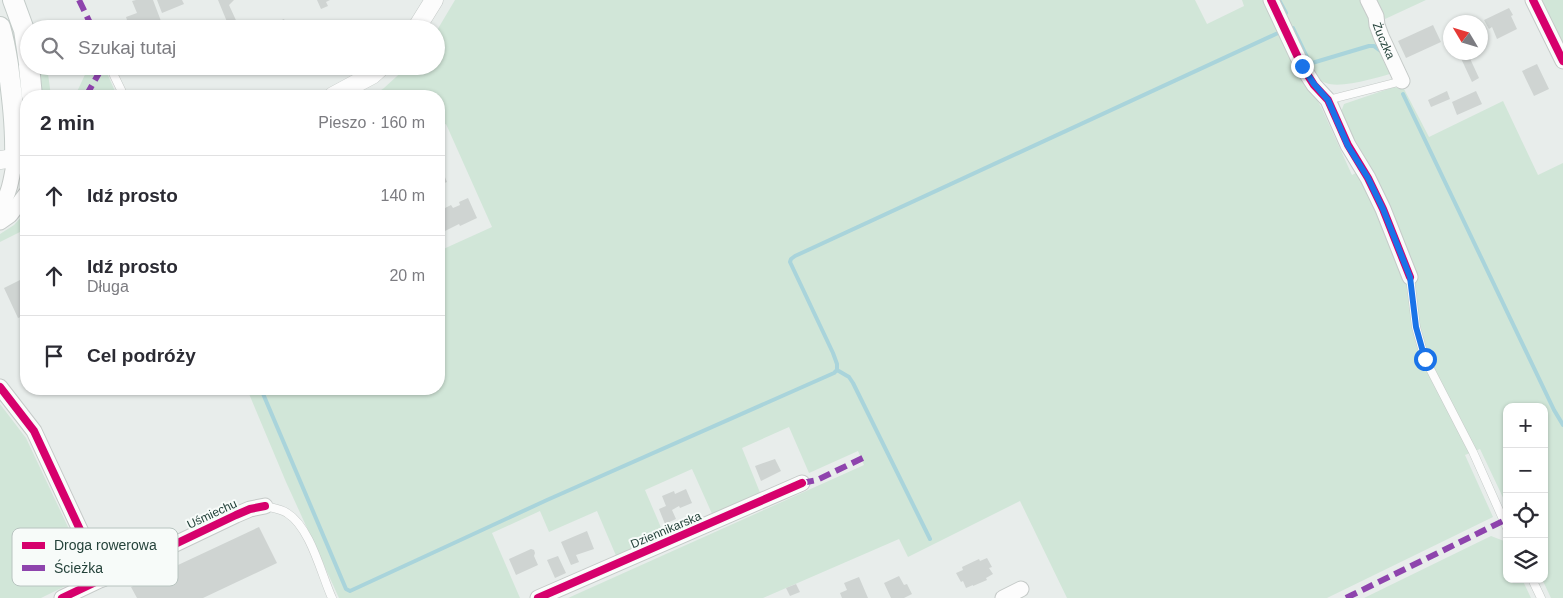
<!DOCTYPE html>
<html lang="pl">
<meta charset="utf-8">
<style>
:root{--surface:#fff;--page:#f2f2f3;--text:#2b2b33;--muted:#7c7c81;--line:#e1e1e2}
body{margin:0;font-family:Helvetica,sans-serif;background:var(--page);color:var(--text)}
.controls{position:absolute;right:15px;bottom:15px;display:grid;overflow:hidden;border-radius:10px;box-shadow:0 1px 4px #0004}
.controls button{width:45px;height:45px;display:grid;place-items:center;padding:0;border:0;border-bottom:1px solid var(--line);background:var(--surface);color:var(--text);font:25px sans-serif}
.compass{position:absolute;left:1443px;top:15px;width:45px;height:45px;border-radius:50%;background:var(--surface);box-shadow:0 1px 4px #0004;rotate:308deg}
.stop{position:absolute;width:15px;height:15px;margin:-11px;border:4px solid #1a73e8;border-radius:50%;background:#fff}
.stop.end{background:#1a73e8;border-color:#fff;box-shadow:0 1px 5px #0008}
.list{margin:0;padding:0;list-style:none}
h2{display:flex;justify-content:space-between;align-items:center;height:65px;margin:0;padding:0 20px;font-size:21px}
h2 small{font-size:16px;font-weight:400;color:var(--muted)}
.list li{display:grid;grid-template-columns:32px 1fr auto;gap:15px;align-items:center;box-sizing:border-box;height:80px;padding:0 20px;border-top:1px solid var(--line)}
.list b{display:block;font-size:19px;white-space:nowrap}
.list p{margin:0;font-size:16px;white-space:nowrap;color:var(--muted)}
.list em{font-size:16px;font-style:normal;color:var(--muted)}
.icon{flex:none;width:28px;height:28px;fill:none;stroke:currentColor;stroke-width:2;stroke-linecap:round;stroke-linejoin:round}
.map{position:relative;flex:none;width:1563px;height:598px;overflow:hidden}
.search{position:absolute;background:var(--surface);box-shadow:0 1px 4px #0004;left:20px;top:20px;width:425px;height:55px;display:flex;align-items:center;gap:12px;box-sizing:border-box;padding:0 18px;border-radius:28px;color:var(--muted);font-size:19px}
.panel{position:absolute;background:var(--surface);box-shadow:0 1px 4px #0004;left:20px;top:90px;width:425px;height:305px;border-radius:20px}
.map>svg:first-child{display:block}
</style>
<div class="map">
<svg width="1563" height="598" viewBox="0 0 1563 598">
<rect width="100%" height="100%" fill="#e8edeb"/>
<!-- green -->
<path fill="#d1e6d8" d="M455 0H1195L1207 24 1244 6 1242 0H1266L1322 109 1352 175 1370 166 1341 116V112L1344 104 1394 87 1404 89 1429 137 1503 101 1538 175 1563 163V598H1551L1542 579H1544V407H1507V506L1480 449 1465 455 1493 517 1327 598H1067L1020 501 908 557 899 539 763 598H568L864 465 858 451 809 473 789 427 742 448 761 495 713 516 692 469 645 490 665 537 617 558 597 511 549 532 540 511 492 533 520 598H339L286 482 247 389H439V251L492 227 446 124 439 127V96H373L384 88 408 66H436V32Z
M1275 0H1362L1396 72C1380 77 1341 89 1326 83 1322 82 1319 79 1315 77Z
M1375 0H1426L1385 19Z
M1538 0H1563V52Z
M34 66H47L51 96H37Z
M89 66H104L117 96H75Z
M26 212V229L0 242V234L14 225Z
M0 404 26 438 86 565 82 578 41 598H0Z
M1491 536 1504 541 1507 546V579H1522L1531 598H1364Z"/>
<g fill="none" stroke-linecap="round" stroke-linejoin="round">
<!-- stream -->
<path stroke="#a9d4db" stroke-width="4" d="M1279 0 1286 13
M1293 28 1309 61 1312 63 1369 46H1374L1381 51
M1403 94 1554 410 1563 425
M837 370V364L833 353 790 262 791 259 795 256 1278 33
M837 370 849 377 853 383 930 539
M261 389 346 589 350 591 547 500 834 373 837 370"/>
</g>
<!-- building -->
<path fill="#cfd4d2" d="M136 0H153L164 29H143L140 21 129 26 126 17 137 13 132 1Z
M157 0H182L184 4 162 13Z
M218 0H234L229 5 240 29H230Z
M317 0H330L326 2 328 6 321 9Z
M1509 8 1513 15 1511 16 1517 29 1497 39 1492 27 1489 29 1484 20Z
M284 19 288 29H262Z
M1433 25 1441 42 1406 58 1398 41Z
M1458 52H1467L1479 78 1472 82Z
M1537 64 1549 89 1534 96 1522 71Z
M1447 91 1450 99 1431 107 1428 100Z
M1476 91 1482 104 1457 115 1452 102Z
M439 163 447 182 439 185Z
M468 198 477 218 460 226 459 224 443 232V234L439 236V211L451 205 453 208 460 205 459 202Z
M26 277V315L18 318 4 288Z
M775 459 781 471 761 481 755 466Z
M686 489 692 503 680 508 679 506 672 510 676 519 665 524 659 509 666 506 662 496 674 491 675 494Z
M259 527 277 563 203 598H137L131 587Z
M587 531 594 549 576 555 579 562 571 565 561 542Z
M531 549 534 550 535 553 534 556 538 565 516 575 509 559Z
M558 556 566 573 555 578 547 560Z
M987 558 992 567 989 568 993 574 986 578 987 580 973 586V585L966 588 963 581 961 582 956 573 963 570 962 567 979 559 980 561Z
M899 576 904 585 907 584 912 594 904 598H891L884 583Z
M859 577 868 598H842L840 593 847 590 844 583Z
M796 584 800 592 790 596 786 588Z"/>
<g fill="none" stroke-linecap="round" stroke-linejoin="round">
<defs>
<path id="service" d="M110 67 124 96
M1328 100 1402 81
M1410 277 1416 327 1425 359 1473 452 1507 528
M265 506C273 508 281 509 287 513 311 528 321 574 332 598
M1532 579 1541 598"/>
<g id="minor">
<path d="M1271 0 1302 66 1314 85 1328 100 1348 145 1368 178 1383 209 1410 277"/>
<path id="s1" d="M1368 0 1376 16 1377 25 1381 36 1402 81"/>
<path d="M1533 0 1563 61"/>
<path d="M0 208C10 193 12 176 15 158"/>
<path d="M0 222 10 215 26 194"/>
<path d="M0 387 34 431 103 579"/>
<path d="M62 598 236 515 250 509 265 506"/>
<path d="M538 598 802 483"/>
<path d="M1003 598 1021 589"/>
</g>
<path id="tertiary" d="M416 29 434 0
M333 96 372 75 382 66
M0 160 26 156"/>
<path id="secondary" d="M13 0 24 30 29 63
M0 27C4 40 6 52 8 65 12 96 16 127 15 158
M29 66 32 96"/>
</defs>
<!-- service casing -->
<use href="#service" stroke="#c5cac8" stroke-width="9"/>
<!-- minor casing -->
<use href="#minor" stroke="#c5cac8" stroke-width="17"/>
<!-- tertiary casing -->
<use href="#tertiary" stroke="#c5cac8" stroke-width="19"/>
<!-- secondary casing -->
<use href="#secondary" stroke="#c3cbc8" stroke-width="22"/>
<!-- service -->
<use href="#service" stroke="#fcfcfc" stroke-width="8"/>
<!-- minor -->
<use href="#minor" stroke="#fcfcfc" stroke-width="15"/>
<!-- tertiary -->
<use href="#tertiary" stroke="#fcfcfc" stroke-width="18"/>
<!-- secondary -->
<use href="#secondary" stroke="#fcfcfc" stroke-width="20"/>
<!-- quiet -->
<path stroke="#8e44ad" stroke-width="6" stroke-dasharray="12 6" stroke-linecap="butt" d="M79 0 93 29
M110 66V67
M86 96 103 66
M802 483 817 480 867 456
M1346 598 1503 521"/>
<defs>
<path id="cycleway" d="M1271 0 1302 66 1314 85 1328 100 1348 145 1368 178 1383 209 1410 277
M1533 0 1563 61
M0 387 34 431 103 579
M62 598 236 515 250 509 265 506
M538 598 802 483"/>
</defs>
<!-- cycleway casing -->
<use href="#cycleway" stroke="#f7fbf9" stroke-width="11"/>
<!-- cycleway -->
<use href="#cycleway" stroke="#d6006c" stroke-width="8"/>
</g>
<g fill="none" stroke-linecap="round" stroke-linejoin="round">
<!-- route -->
<path stroke="#1a73e8" stroke-width="6" d="M1302 66 1314 84 1328 100 1348 146 1368 178 1383 209 1410 277 1416 327 1425 359"/>
</g>
<g text-anchor="middle" stroke-width="4" stroke-linejoin="round" paint-order="stroke">
<!-- street labels -->
<g font-size="12" fill="#24423a" stroke="#f7fbf9">
<text dy="4" stroke="none"><textPath href="#s1" startOffset="44">Żuczka</textPath></text>
<text transform="translate(212 514) rotate(-25)" y="4">Uśmiechu</text>
<text transform="translate(666 530) rotate(-23)" y="4">Dziennikarska</text>
</g>
</g>
<!-- legend -->
<rect x="12" y="528" width="166" height="58" rx="8" fill="#f7fbf9" stroke="#b8c4c0" stroke-width="1"/>
<rect x="22" y="542" width="23" height="7" fill="#d6006c"/>
<rect x="22" y="565" width="23" height="6" fill="#8e44ad"/>
<g font-size="14" fill="#24423a">
<text x="54" y="550">Droga rowerowa</text>
<text x="54" y="573">Ścieżka</text>
</g>
</svg>
<div class="controls">
<button>+</button>
<button>−</button>
<button><svg class="icon" aria-label="locate" viewBox="0 0 24 24"><circle cx="12" cy="12" r="6"/><path d="M12 2v4M12 18v4M2 12h4M18 12h4"/></svg></button>
<button><svg class="icon" aria-label="layers" viewBox="0 0 24 24"><path d="M12 4l9 5-9 5-9-5zM3 14l9 5 9-5"/></svg></button>
</div>
<svg class="compass" viewBox="-18 -18 36 36"><path d="M0-13l5 13h-10z" fill="#e53935"/><path d="M0 13l5-13h-10z" fill="#7c7c81"/></svg>
<div class="stop" style="left:1425px;top:359px"></div>
<div class="stop end" style="left:1302px;top:66px"></div>
<div class="search"><svg class="icon" aria-label="search" viewBox="0 0 24 24"><circle cx="10" cy="10" r="6"/><path d="M15 15l6 6"/></svg>Szukaj tutaj</div>
<section class="panel">
<h2>2 min<small>Pieszo · 160 m</small></h2>
<ul class="list">
<li><svg class="icon" aria-label="ahead" viewBox="0 0 24 24"><path d="M12 20V5M6 11l6-6 6 6"/></svg><div><b>Idź prosto</b></div><em>140 m</em></li>
<li><svg class="icon" aria-label="ahead" viewBox="0 0 24 24"><path d="M12 20V5M6 11l6-6 6 6"/></svg><div><b>Idź prosto</b><p>Długa</p></div><em>20 m</em></li>
<li><svg class="icon" aria-label="arrive" viewBox="0 0 24 24"><path d="M6 21V4h12l-3 4 3 4H6"/></svg><div><b>Cel podróży</b></div></li>
</ul>
</section>
</div>
